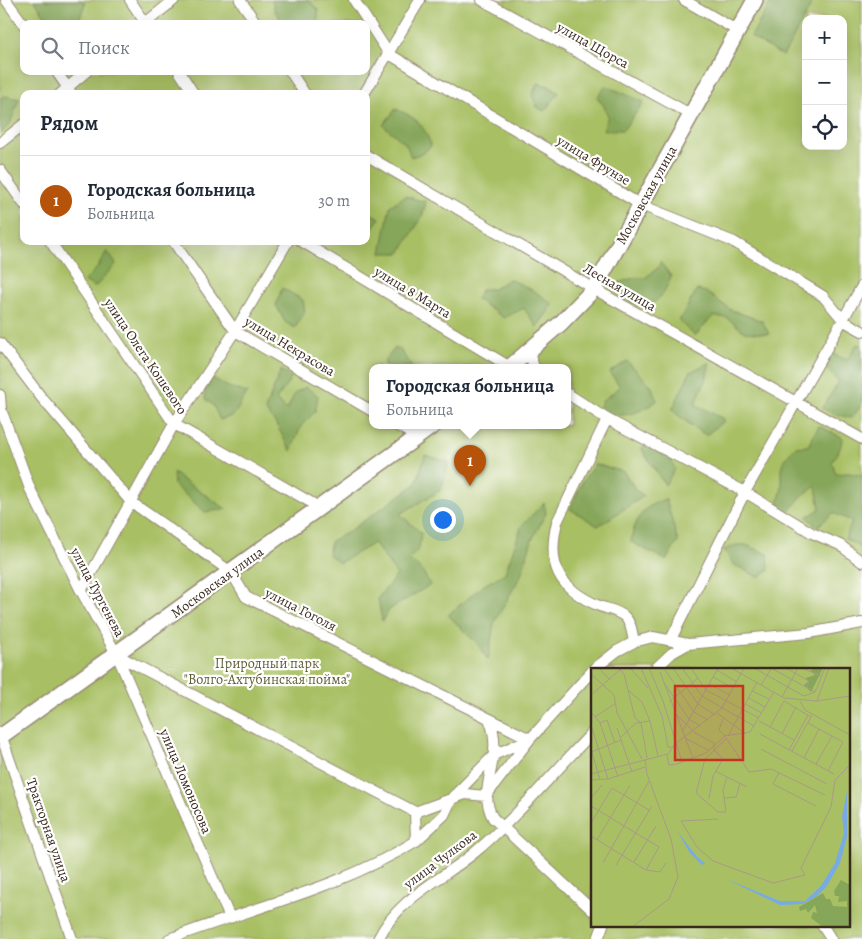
<!DOCTYPE html>
<html lang="ru">
<meta charset="utf-8">
<style>
:root{--surface:#fff;--page:#f2f2f3;--text:#1f2937;--muted:#747a83;--line:#e0e1e3;--accent:#b45309}
body{margin:0;font-family:Alegreya,serif;background:var(--page);color:var(--text)}
.controls{position:absolute;right:15px;top:15px;display:grid;overflow:hidden;border-radius:10px;box-shadow:0 5px 20px #0002}
.controls button{width:45px;height:45px;display:grid;place-items:center;padding:0;border:0;border-bottom:1px solid var(--line);background:var(--surface);color:var(--text);font:25px sans-serif}
.you{position:absolute;left:442px;top:519px;width:18px;height:18px;margin:-12px;border:4px solid #fff;border-radius:50%;background:#1a73e8;box-shadow:0 0 0 8px #1a73e833}
.badge{display:grid;place-items:center;width:32px;height:32px;border-radius:50%;background:var(--accent);color:#fff;font-size:16px;font-weight:700}
.pin{position:absolute;translate:-50% -41px;filter:drop-shadow(0 1px 2px #0008)}
.pin::after{content:'';position:absolute;top:26px;width:18px;height:15px;background:inherit;clip-path:polygon(0 0,100% 0,50% 100%)}
.popup{position:absolute;left:369px;top:364px;width:202px;height:65px;box-sizing:border-box;display:grid;place-content:center;border-radius:10px;background:var(--surface);filter:drop-shadow(0 1px 4px #0005);font-size:16px;white-space:nowrap;color:var(--muted)}
.popup b{font-size:19px;color:var(--text)}
.popup::after{content:'';position:absolute;left:50%;top:100%;margin-left:-10px;border:10px solid transparent;border-top-color:var(--surface)}
.list{margin:0;padding:0;list-style:none}
h2{display:flex;justify-content:space-between;align-items:center;height:65px;margin:0;padding:0 20px;font-size:21px}
h2 small{font-size:16px;font-weight:400;color:var(--muted)}
.list li{display:grid;grid-template-columns:32px 1fr auto;gap:15px;align-items:center;box-sizing:border-box;height:90px;padding:0 20px;border-top:1px solid var(--line)}
.list b{display:block;font-size:19px;white-space:nowrap}
.list p{margin:0;font-size:16px;white-space:nowrap;color:var(--muted)}
.list em{font-size:16px;font-style:normal;color:var(--muted)}
.icon{flex:none;width:28px;height:28px;fill:none;stroke:currentColor;stroke-width:2;stroke-linecap:round;stroke-linejoin:round}
.map{position:relative;flex:none;width:862px;height:939px;overflow:hidden}
.search{position:absolute;background:var(--surface);box-shadow:0 5px 20px #0002;left:20px;top:20px;width:350px;height:55px;display:flex;align-items:center;gap:12px;box-sizing:border-box;padding:0 18px;border-radius:10px;color:var(--muted);font-size:19px}
.panel{position:absolute;background:var(--surface);box-shadow:0 5px 20px #0002;left:20px;top:90px;width:350px;height:155px;border-radius:10px}
.map>svg:first-child{display:block}
</style>
<div class="map">
<svg width="862" height="939" viewBox="0 0 862 939">
<rect width="100%" height="100%" fill="#fff"/>
<filter id="ink" filterUnits="userSpaceOnUse"><feTurbulence type="fractalNoise" baseFrequency=".02" numOctaves="2"/><feDisplacementMap in="SourceGraphic" scale="10" xChannelSelector="R" yChannelSelector="G"/><feConvolveMatrix kernelMatrix="1 2 1 2 8 2 1 2 1" color-interpolation-filters="sRGB"/></filter>
<filter id="wash" filterUnits="userSpaceOnUse"><feTurbulence type="fractalNoise" baseFrequency=".0096" numOctaves="4" result="noise"/><feDisplacementMap in="SourceGraphic" scale="20" xChannelSelector="R" yChannelSelector="G"/><feGaussianBlur stdDeviation="1.12" result="paint"/><feColorMatrix in="noise" values="0 0 0 0 0 0 0 0 0 0 0 0 0 0 0 0 0 1.4 0 .05"/><feComposite in="paint" operator="in"/></filter>
<g filter="url(#wash)">
<rect width="100%" height="100%" fill="#f0e6cb"/>
<!-- green -->
<path fill="#a8bf64" stroke="#727441" fill-rule="evenodd" d="M0 0H862V939H0ZM806 19H843V146H806ZM24 24H366V71H24ZM24 94H366V241H24ZM372 367H568V425H372ZM592 669H848V925H592Z"/>
<!-- forest -->
<path fill="#86a65a" stroke="#60683c" d="M34 0H82L85 3 78 24H51Z
M272 0H309L318 10V24H284L275 11Z
M772 0H814L783 56 751 37Z
M538 83 549 86 559 93 544 111 537 107 532 95Z
M606 86 644 102 623 130H603L608 116 604 106 597 97Z
M5 96 19 99 10 124 0 134V99Z
M396 109C415 117 425 125 431 146L423 153 411 157 406 144 383 125Z
M405 196 426 202 422 217 400 253H381L390 206Z
M366 211 380 218 366 236Z
M107 251 116 264 95 287 84 281 97 268Z
M660 262 671 276C659 312 634 316 612 285L633 278H645L659 267Z
M509 279C525 286 540 293 553 305L537 327 524 308 504 318 476 299 482 289H494Z
M282 288 303 300 305 312 295 328 285 322 276 305Z
M697 290 706 292 731 310 762 321 769 334 745 332 727 318 713 316 695 336 679 321Z
M857 344 862 346V404L852 418 834 414 822 408 839 382 826 368V351L847 360Z
M399 348 412 367H385V361L394 349Z
M627 361 651 385 657 401C634 416 624 417 598 413L602 401 620 387 610 372Z
M710 362 706 380 695 404 725 420 706 435 690 425 672 410 690 372Z
M281 370 292 377 276 400 287 410 295 393 306 387 318 396 315 412 301 426 291 451 276 424 265 410Z
M212 378 228 387 247 393 234 415 220 420 213 405 205 399V391Z
M819 426 843 438 839 451 832 462 836 474 849 473 862 476V548L845 539 852 521 833 513 817 527 807 517 820 509 816 486 803 495 784 517 778 504 782 488V469L784 461 795 447 808 446Z
M649 445 669 456 675 469 665 485 641 448Z
M425 455 449 462 441 490 400 514 421 533 419 549 409 559 423 572 430 585 390 609 382 621 378 598 397 575 374 543 339 563 328 554 331 541 347 533 416 484Z
M595 464 624 472 636 490 644 496 598 526 570 509 583 481Z
M173 473 226 509 205 512 174 485Z
M666 499 678 542 666 560 631 542C634 519 644 505 666 499Z
M544 503 546 513 532 540 521 575 494 623 488 660 478 645 448 615 481 587 505 573 522 525Z
M736 545H746L768 554 769 571 758 577 733 564 724 550Z"/>
</g>
<g filter="url(#ink)">
<g fill="none" stroke-linecap="round" stroke-linejoin="round">
<defs>
<path id="street" d="M6 0 24 25
M130 0 146 24
M240 0 257 24
M354 0 389 54 641 205 734 242 823 296 844 321 862 331
M482 0 690 114
M684 0 738 31
M144 24 174 0
M56 71 72 94
M179 71 194 94
M290 71 305 94
M60 94 87 71
M364 94 420 0
M0 143 24 124
M366 155 594 289 862 439
M0 170 24 204
M50 241 174 424 319 507
M173 241 235 331 372 411
M301 241 510 367
M0 343 41 397 131 502 231 572 246 597 530 739
M529 352 534 367
M568 394 607 419 745 492 812 533 840 545 862 562
M0 395 1 409 30 489 81 591 117 655 230 918
M607 419 557 522C547 564 557 587 597 605 606 609 618 610 625 617 632 624 632 633 634 642
M396 425 417 437
M81 591 174 424 235 331 288 241
M671 639 745 492 862 286
M117 655 415 812
M594 669 617 651 634 642 653 637 688 644 809 633 862 623
M655 669 672 653 688 644
M489 719C506 757 475 786 493 818L592 910
M0 732 72 939
M416 841 444 815 452 798 494 755 529 739
M822 925 831 939
M169 939C253 907 339 889 416 841L415 812 465 794 486 796 530 739 592 671
M378 939C399 897 440 881 474 853 515 819 554 772 592 733
M598 939 603 925"/>
<path id="secondary" d="M510 367 561 323 594 289 755 0
M0 737 434 425"/>
</defs>
<!-- street casing -->
<use href="#street" stroke="#968874" stroke-width="12"/>
<!-- secondary casing -->
<use href="#secondary" stroke="#968874" stroke-width="18"/>
<!-- street -->
<use href="#street" stroke="#fff" stroke-width="10"/>
<!-- secondary -->
<use href="#secondary" stroke="#fff" stroke-width="15"/>
</g>
</g>
<g text-anchor="middle" stroke-width="4.5" stroke-linejoin="round" paint-order="stroke">
<!-- street labels -->
<g font-size="14" fill="#3b2a1e" stroke="#fff">
<text transform="translate(593 45) rotate(29)" y="5">улица Щорса</text>
<text transform="translate(594 160) rotate(31)" y="5">улица Фрунзе</text>
<text transform="translate(646 195) rotate(-61)" y="5">Московская улица</text>
<text transform="translate(620 287) rotate(30)" y="5">Лесная улица</text>
<text transform="translate(413 292) rotate(31)" y="5">улица 8 Марта</text>
<text transform="translate(290 346) rotate(31)" y="5">улица Некрасова</text>
<text transform="translate(146 356) rotate(56)" y="5">улица Олега Кошевого</text>
<text transform="translate(217 582) rotate(-36)" y="5">Московская улица</text>
<text transform="translate(98 592) rotate(62)" y="5">улица Тургенева</text>
<text transform="translate(301 609) rotate(27)" y="5">улица Гоголя</text>
<text transform="translate(186 781) rotate(67)" y="5">улица Ломоносова</text>
<text transform="translate(49 830) rotate(71)" y="5">Тракторная улица</text>
<text transform="translate(440 859) rotate(-37)" y="5">улица Чулкова</text>
</g>
<!-- park labels -->
<g font-size="14" fill="#615e36" stroke="#fff">
<text x="267" y="668">Природный парк<tspan x="267" dy="16">"Волго-Ахтубинская пойма"</tspan></text>
</g>
</g>
<!-- overview -->
<g transform="translate(591 668)">
<rect width="259" height="259" fill="#f0e6cb"/>
<path d="M0 0H259V259H0Z" fill="#a8bf64"/>
<path d="M223 0H232L220 24 213 17 217 14 215 10 224 7 219 3ZM250 212 259 217V259H232L220 250 222 244 226 245 224 237 217 245 215 241 209 243 208 239 232 225 235 231H239L242 238 256 239V233L247 234 248 228H244L243 223Z" fill="#86a65a"/>
<path d="M256 124V169L249 195 236 218 226 228 212 236 189 237 135 211 189 233H214L230 218 244 195 253 165 251 148ZM86 163 106 189 114 195 111 197 99 185Z" fill="#78abe4"/>
<path fill="none" stroke="#a89b86" stroke-width="1" d="M8 0 19 12M27 0 33 6 44 50 50 55 56 90M39 0 57 20M50 0 71 48 77 79H82M58 0 72 33 91 94M82 0 107 36 124 47M91 0 111 28 163 58M100 0 115 22 168 50M140 0 193 30 226 33M163 0 213 28 224 24M180 0 224 24M195 0 218 13 216 20M211 0 230 8M238 0 226 33 259 28M74 2 103 44 117 52M126 2 146 14M69 4 102 90M0 6 23 27 26 45 51 91M122 9 142 20M73 15 98 51 109 58M118 16 139 27M170 17 180 1M38 23 51 34 59 53 67 88M161 23 178 31M224 24 234 0M0 27 31 0M191 29 207 0M158 30 174 39M209 33 214 42 259 67M78 34 107 10M154 36 171 45M0 44 9 55 27 109M126 45 155 66M85 46 104 65 123 75M4 49 25 35M132 51 128 62 134 68M168 53 203 72M9 55 16 52 24 75M217 55 252 74 237 103M0 57 17 111M179 59 193 33 220 49M26 60 41 104M91 64 127 0M169 66 243 106M191 66 205 39M137 68 166 14M30 69 45 55 59 53M94 70 117 82M136 71 158 104 180 101 234 127M0 81 9 112M170 81 236 116M198 82 217 47M201 83 221 47M0 84 30 72M76 87 78 97 86 96 115 85 134 68 159 64 183 24M213 90 228 61M225 96 241 68M124 103 156 119M188 104 182 116 225 138M0 106 77 86 84 76 131 40 153 0M0 112 17 111 54 99M105 125 127 144H135L132 122 136 109M105 125 114 91 136 70M0 130 11 117M133 130 145 129 149 115M118 131 122 108 132 91 123 82V74M0 138 68 179 55 202M127 151 90 153 106 179 122 193 182 215 214 207 210 200 240 139 244 112 259 97M0 155 21 120 58 142M0 168 55 202 69 204 75 195M6 172 39 117M43 194 65 158M12 195 58 113M25 197 61 138M41 259 78 231 87 209 80 171 56 106 54 91"/>
<path fill="#c8321e" fill-opacity="0.15" stroke="#c8321e" stroke-width="2.5" d="M84 18H152V92H84Z"/>
<rect width="259" height="259" fill="none" stroke="#3b2a1e" stroke-width="2.5"/>
</g>
</svg>
<div class="controls">
<button>+</button>
<button>−</button>
<button><svg class="icon" aria-label="locate" viewBox="0 0 24 24"><circle cx="12" cy="12" r="6"/><path d="M12 2v4M12 18v4M2 12h4M18 12h4"/></svg></button>
</div>
<div class="you"></div>
<div class="pin badge" style="left:470px;top:486px">1</div>
<div class="popup"><b>Городская больница</b>Больница</div>
<div class="search"><svg class="icon" aria-label="search" viewBox="0 0 24 24"><circle cx="10" cy="10" r="6"/><path d="M15 15l6 6"/></svg>Поиск</div>
<section class="panel">
<h2>Рядом<small></small></h2>
<ul class="list">
<li><span class="badge">1</span><div><b>Городская больница</b><p>Больница</p></div><em>30 m</em></li>
</ul>
</section>
</div>
